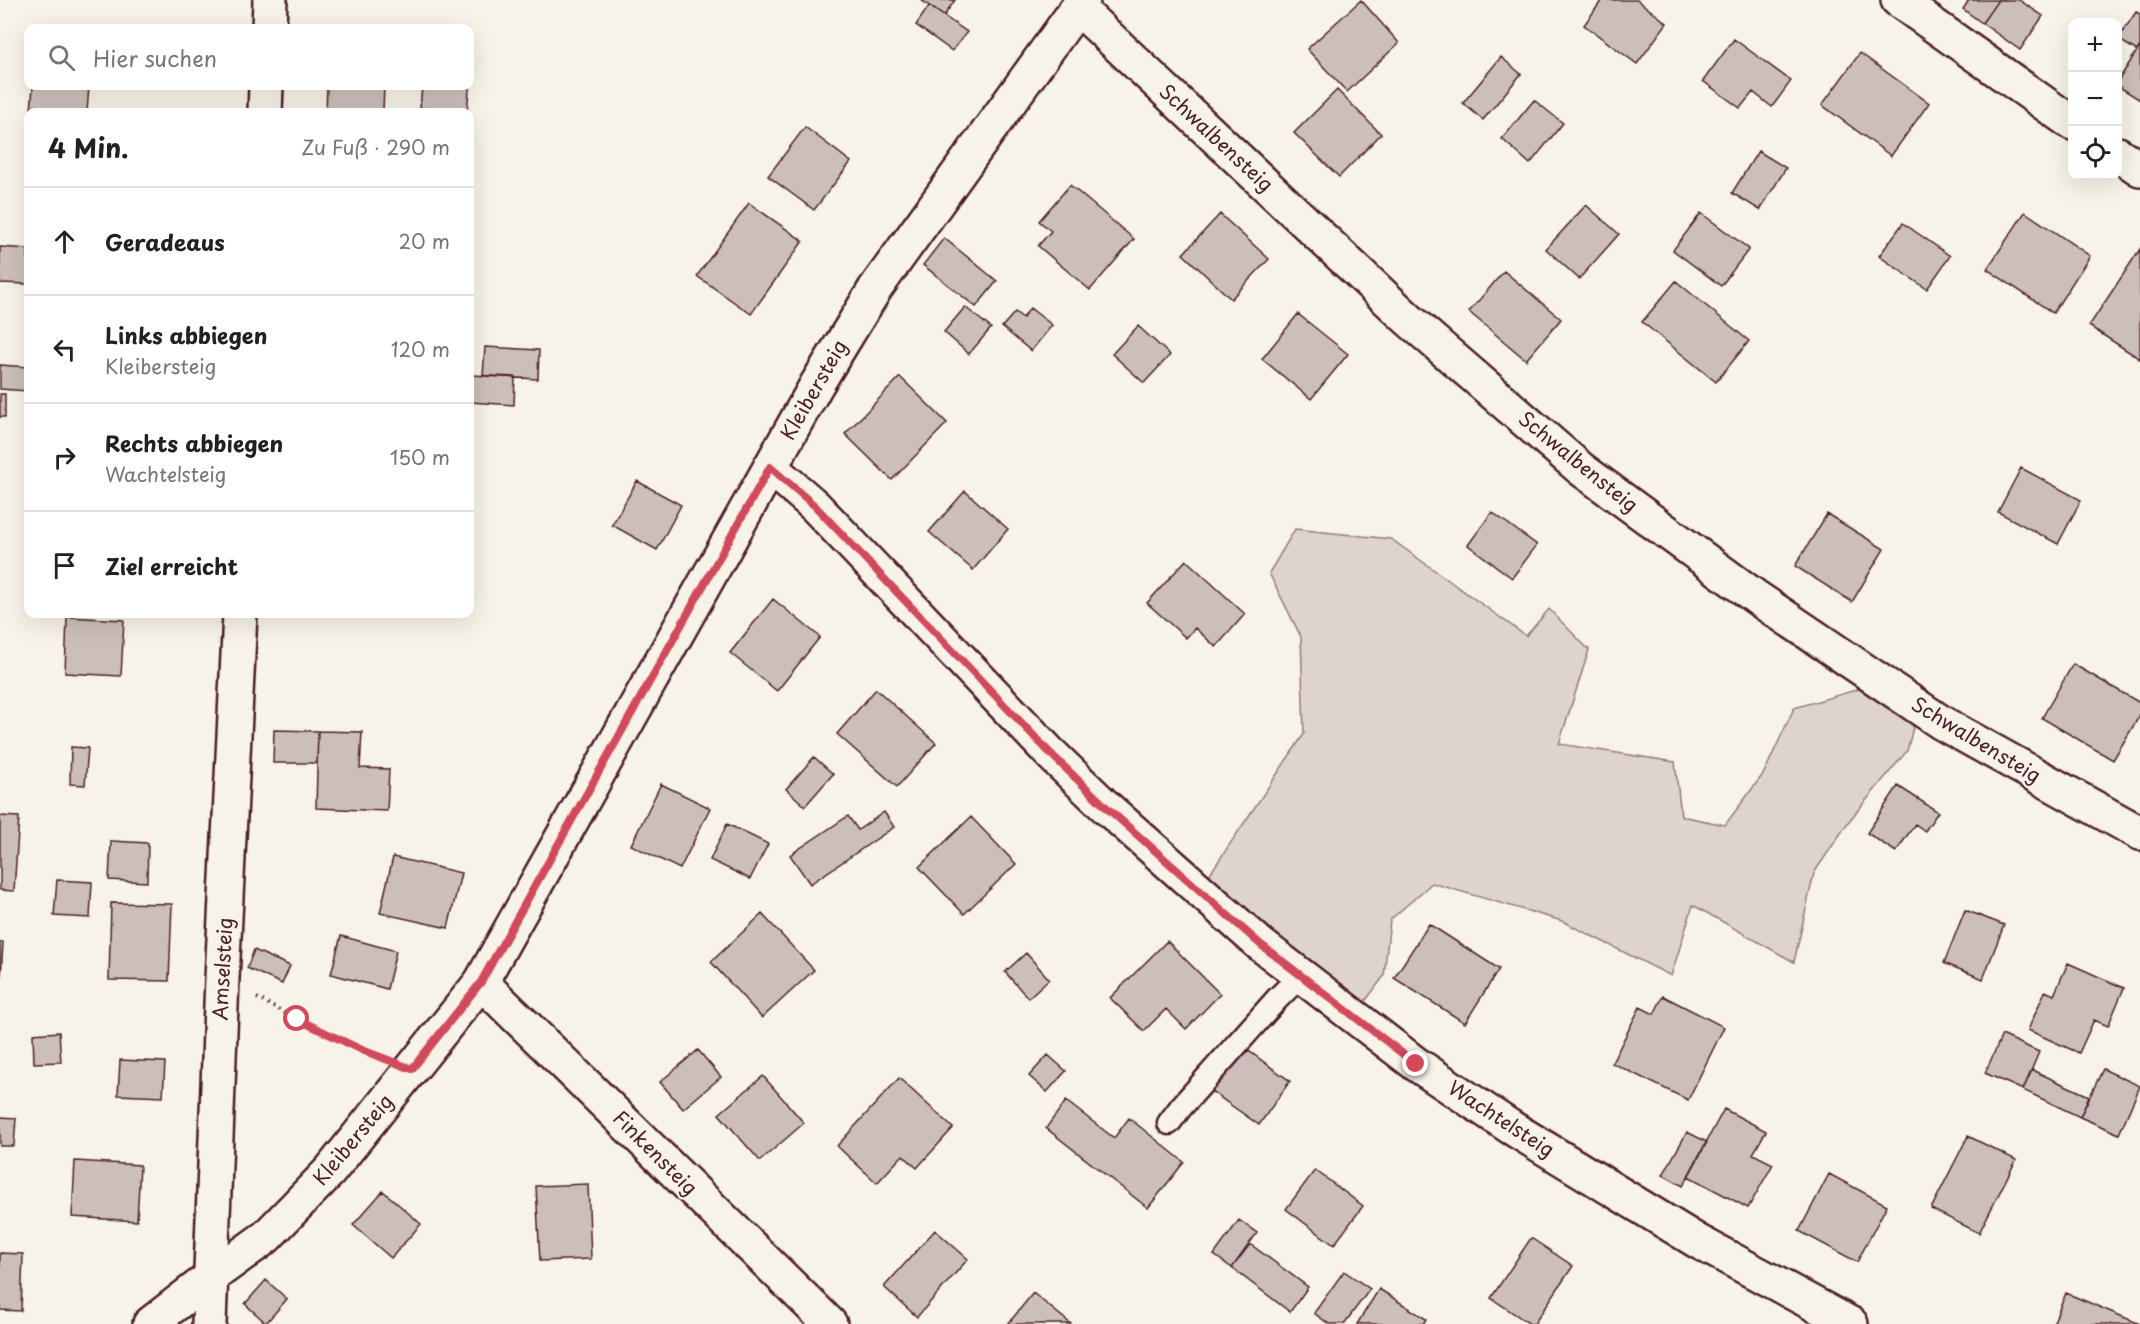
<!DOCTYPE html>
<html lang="de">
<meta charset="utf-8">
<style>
:root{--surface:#fff;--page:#f6f6f6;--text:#202124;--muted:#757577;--line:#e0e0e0}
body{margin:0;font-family:"Playpen Sans",sans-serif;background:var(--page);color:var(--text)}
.controls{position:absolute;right:18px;top:18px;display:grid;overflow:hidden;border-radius:12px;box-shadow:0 6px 24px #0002}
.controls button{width:54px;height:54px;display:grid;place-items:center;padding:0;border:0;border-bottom:2px solid var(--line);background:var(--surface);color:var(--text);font:30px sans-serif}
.stop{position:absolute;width:18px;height:18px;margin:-14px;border:4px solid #d1495b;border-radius:50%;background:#fff}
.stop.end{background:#d1495b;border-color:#fff;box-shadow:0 2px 6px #0008}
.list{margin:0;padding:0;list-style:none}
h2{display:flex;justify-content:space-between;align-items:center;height:78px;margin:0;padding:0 24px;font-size:26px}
h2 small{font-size:20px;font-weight:400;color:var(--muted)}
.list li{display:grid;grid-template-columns:39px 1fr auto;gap:18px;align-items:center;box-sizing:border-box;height:108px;padding:0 24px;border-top:2px solid var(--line)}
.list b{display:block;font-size:22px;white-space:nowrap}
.list p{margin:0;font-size:20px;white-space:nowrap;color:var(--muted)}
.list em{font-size:20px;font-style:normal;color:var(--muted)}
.icon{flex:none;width:33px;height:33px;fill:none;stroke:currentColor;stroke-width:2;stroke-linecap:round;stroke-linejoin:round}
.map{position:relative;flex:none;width:2140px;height:1324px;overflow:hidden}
.search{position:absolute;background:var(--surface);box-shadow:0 6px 24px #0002;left:24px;top:24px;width:450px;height:66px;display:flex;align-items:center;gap:15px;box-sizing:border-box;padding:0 21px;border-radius:12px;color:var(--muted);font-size:22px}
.panel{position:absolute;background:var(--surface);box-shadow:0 6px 24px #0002;left:24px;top:108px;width:450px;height:510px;border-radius:12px}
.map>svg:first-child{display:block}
</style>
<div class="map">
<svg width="2140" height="1324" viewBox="0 0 2140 1324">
<rect width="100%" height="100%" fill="#f7f3e8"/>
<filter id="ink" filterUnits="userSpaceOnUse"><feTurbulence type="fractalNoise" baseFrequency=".0167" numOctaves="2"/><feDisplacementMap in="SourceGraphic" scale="12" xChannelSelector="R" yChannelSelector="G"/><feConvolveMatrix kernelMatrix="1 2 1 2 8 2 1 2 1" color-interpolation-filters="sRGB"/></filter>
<g filter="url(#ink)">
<!-- green -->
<path fill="#ded4cc" stroke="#947a7c" stroke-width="1.5" d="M1295 529 1391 539 1526 636 1549 609 1589 650 1559 744 1675 762 1681 816 1725 825 1764 773 1794 708 1876 684 1917 712 1907 751 1849 821 1814 873 1794 962 1693 905 1671 976 1562 921 1432 883 1390 920 1384 976 1358 1011 1203 884 1304 734 1301 637 1269 573Z"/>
<!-- building -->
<path fill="#ccbfb9" stroke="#4a1f2b" stroke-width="1.5" d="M921 0H955L944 16Z
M1361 0 1399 43 1347 92 1307 49Z
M1602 0H1637L1667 23 1637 64 1584 25Z
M1969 0H1998L1982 23 1963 9Z
M1998 0H2019L2043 16 2020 50 1982 23Z
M929 6 967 32 952 51 916 25Z
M2136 12 2140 14V46L2137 51 2118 39Z
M1734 39 1791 81 1772 107 1753 92 1740 108 1703 81Z
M2140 46V100L2118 86V81Z
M1860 53 1929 103 1891 156 1822 105Z
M1501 57 1521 74 1483 120 1463 103Z
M470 68H471L467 112 420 108 422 86H470Z
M33 86H89L87 112H31Z
M327 86H384L383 112H326Z
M1337 90 1381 134 1339 177 1294 133Z
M1534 100 1563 123 1530 164 1502 139Z
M805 127 851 162 814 210 768 176Z
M1758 151 1786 168 1760 210 1732 193Z
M1070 185 1134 239 1090 290 1038 246 1051 231 1039 221Z
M749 203 803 241 751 314 697 276Z
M1586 205 1619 234 1579 279 1546 249Z
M2025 212 2090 256 2053 313 1987 269Z
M1701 213 1749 249 1721 286 1673 250Z
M1220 214 1269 259 1231 299 1183 254Z
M1903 223 1950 256 1927 289 1879 256Z
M944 238 997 281 976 307 923 265Z
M0 247 28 249V284L0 283Z
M2140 249V359L2089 326Z
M1504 271 1561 319 1526 360 1469 312Z
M1676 281 1749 341 1716 382 1642 322Z
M965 307 991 328 969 354 944 332Z
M1030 308 1052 325 1031 351 1002 327 1015 312 1023 318Z
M1298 314 1348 354 1311 399 1262 359Z
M1138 326 1170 355 1144 383 1112 354Z
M485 347 539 350 538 379 483 376Z
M0 365 28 367V391L0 389Z
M470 375 515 377 514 405 470 402Z
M900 377 947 423 892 480 845 434Z
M0 394H5V417H0Z
M2021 468 2081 500 2058 544 1998 512Z
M637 481 681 505 657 550 612 525Z
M965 491 1008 529 973 570 929 532Z
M1492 512 1537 545 1512 578 1468 545Z
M1827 514 1884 549 1852 602 1795 566Z
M1186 560 1245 614 1216 647 1195 628 1186 638 1147 603Z
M773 599 820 637 777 691 730 653Z
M67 617 124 620 121 676 65 673Z
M2073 664 2140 703V715L2113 760 2042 718Z
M876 689 936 743 897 787 837 734Z
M274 730 318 731 317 763H273Z
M318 731 362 732 360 768 389 769 387 811 316 808Z
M71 747 88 748 85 785 70 784Z
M814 757 833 774 805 806 786 789Z
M661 784 710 808 680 869 631 845Z
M1898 786 1938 812 1925 831 1915 824 1896 852 1867 833Z
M884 812 894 827 810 884 790 855 848 816 858 830Z
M0 816 19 817 14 891 0 890Z
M971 817 1016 864 964 914 919 867Z
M727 824 768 844 750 879 710 860Z
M111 841 148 843 147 882 109 880Z
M393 857 461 873 448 928 380 913Z
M57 880 92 882 90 918 54 916Z
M111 903 172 904 169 981 109 980Z
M1965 910 2004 925 1983 979 1944 963Z
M762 914 814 970 762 1018 711 962Z
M1429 924 1499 969 1465 1023 1394 978Z
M341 936 396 951 387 989 331 974Z
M1167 941 1220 994 1186 1029 1166 1009 1144 1031 1110 998Z
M0 942H3L0 996Z
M254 950 290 966 282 984 247 968Z
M1026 953 1049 979 1028 998 1005 972Z
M2068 963 2124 988 2108 1026 2094 1020 2079 1053 2028 1030 2045 991 2054 995Z
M1663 996 1724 1027 1688 1100 1612 1063 1640 1007 1654 1014Z
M59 1032 61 1062 34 1063 33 1034Z
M2002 1035 2039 1052 2023 1090 1985 1073Z
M1242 1046 1290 1081 1259 1125 1211 1091Z
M698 1050 721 1077 683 1109 660 1082Z
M1048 1055 1066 1071 1047 1092 1029 1076Z
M120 1060 165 1062 163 1097 118 1095Z
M2103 1069 2140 1086 2119 1134 2080 1117Z
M2032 1070 2089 1096 2080 1117 2023 1090Z
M763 1076 804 1123 760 1161 719 1114Z
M899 1078 953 1128 917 1168 903 1155 877 1183 837 1146Z
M1066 1101 1114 1138 1129 1118 1184 1162 1148 1208 1046 1128Z
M1724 1109 1766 1131 1753 1154 1773 1164 1748 1208 1688 1176Z
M0 1117 16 1118 14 1146H0Z
M1687 1132 1707 1142 1683 1186 1663 1175Z
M1968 1136 2016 1160 1979 1233 1931 1209Z
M75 1161 140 1165 137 1221 72 1217Z
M1315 1170 1363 1206 1334 1245 1286 1209Z
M1829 1174 1887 1205 1857 1262 1799 1231Z
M588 1184 591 1259 540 1261 536 1186Z
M383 1191 421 1224 391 1258 353 1225Z
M1239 1220 1257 1233 1232 1268 1214 1255Z
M935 1230 968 1259 917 1317 884 1287Z
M1531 1238 1573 1266 1534 1324H1530L1491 1298Z
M1250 1244 1308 1287 1290 1312 1232 1268Z
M0 1253 23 1254 21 1311 0 1310Z
M1344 1271 1370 1289 1344 1324H1329L1314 1313Z
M266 1280 287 1299 266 1323 245 1304Z
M1379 1289 1426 1319 1423 1324H1357Z
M1033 1293 1071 1324H1008Z
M2066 1293 2140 1324H2053Z"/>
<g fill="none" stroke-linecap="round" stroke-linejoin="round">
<defs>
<path id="lane" d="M1169 1123 1181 1107 1277 999 1301 975"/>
<path id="street" d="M1898 0 2072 123
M1078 8 1408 319 1581 469 1757 598 1942 723 2140 833
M269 28 270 0
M265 112 266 86
M2118 154 2140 169
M770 467 815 506 1051 754 1106 807 1260 944 1416 1064 1512 1128 1697 1241 1851 1324
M481 982 830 1324
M150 1324 212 1276 266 1237 330 1171 481 982 817 384 875 289 1083 0
M209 1324 222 979 240 614"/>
</defs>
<!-- lane casing -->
<use href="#lane" stroke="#4a1f2b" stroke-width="27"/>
<!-- street casing -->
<use href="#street" stroke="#4a1f2b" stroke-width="38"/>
<!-- path -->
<path stroke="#4a1f2b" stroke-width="4" stroke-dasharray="1.5 4.5" stroke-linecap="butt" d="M257 998 297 1019 377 1056"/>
<!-- lane -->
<use href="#lane" stroke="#f7f3e8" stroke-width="22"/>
<!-- street -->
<use href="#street" stroke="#f7f3e8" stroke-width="33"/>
</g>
</g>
<g fill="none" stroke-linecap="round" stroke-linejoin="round" filter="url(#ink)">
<!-- route -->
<path stroke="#d1495b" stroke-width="8" d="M297 1019 362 1050 412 1069 481 982 770 467 815 506 1051 754 1106 807 1260 944 1416 1064"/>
</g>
<g text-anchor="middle" stroke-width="4.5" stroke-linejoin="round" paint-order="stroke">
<!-- street labels -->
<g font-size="20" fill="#4a1f2b" stroke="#f7f3e8">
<text transform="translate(1216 138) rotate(43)" y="7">Schwalbensteig</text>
<text transform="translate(814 390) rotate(-60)" y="7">Kleibersteig</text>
<text transform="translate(1578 462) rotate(39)" y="7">Schwalbensteig</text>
<text transform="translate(1976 740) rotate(31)" y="7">Schwalbensteig</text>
<text transform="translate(223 969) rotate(-87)" y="7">Amselsteig</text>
<text transform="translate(1501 1119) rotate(33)" y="7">Wachtelsteig</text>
<text transform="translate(353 1140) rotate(-50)" y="7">Kleibersteig</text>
<text transform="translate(655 1153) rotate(45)" y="7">Finkensteig</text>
</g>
</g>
</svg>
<div class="controls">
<button>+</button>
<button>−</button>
<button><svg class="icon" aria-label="locate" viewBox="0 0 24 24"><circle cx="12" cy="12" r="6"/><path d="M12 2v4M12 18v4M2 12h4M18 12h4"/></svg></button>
</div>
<div class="stop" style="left:297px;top:1019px"></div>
<div class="stop end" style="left:1416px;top:1064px"></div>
<div class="search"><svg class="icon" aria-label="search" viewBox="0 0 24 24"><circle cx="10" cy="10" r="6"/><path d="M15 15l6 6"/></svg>Hier suchen</div>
<section class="panel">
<h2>4 Min.<small>Zu Fuß · 290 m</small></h2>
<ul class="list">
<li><svg class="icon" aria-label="ahead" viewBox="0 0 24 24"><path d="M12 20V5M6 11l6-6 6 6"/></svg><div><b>Geradeaus</b></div><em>20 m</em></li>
<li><svg class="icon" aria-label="left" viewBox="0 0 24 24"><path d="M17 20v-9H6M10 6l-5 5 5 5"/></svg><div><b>Links abbiegen</b><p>Kleibersteig</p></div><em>120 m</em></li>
<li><svg class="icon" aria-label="right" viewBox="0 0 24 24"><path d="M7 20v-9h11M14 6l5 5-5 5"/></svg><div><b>Rechts abbiegen</b><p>Wachtelsteig</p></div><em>150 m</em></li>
<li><svg class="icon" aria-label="arrive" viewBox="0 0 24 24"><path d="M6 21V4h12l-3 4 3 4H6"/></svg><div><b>Ziel erreicht</b></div></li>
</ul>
</section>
</div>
